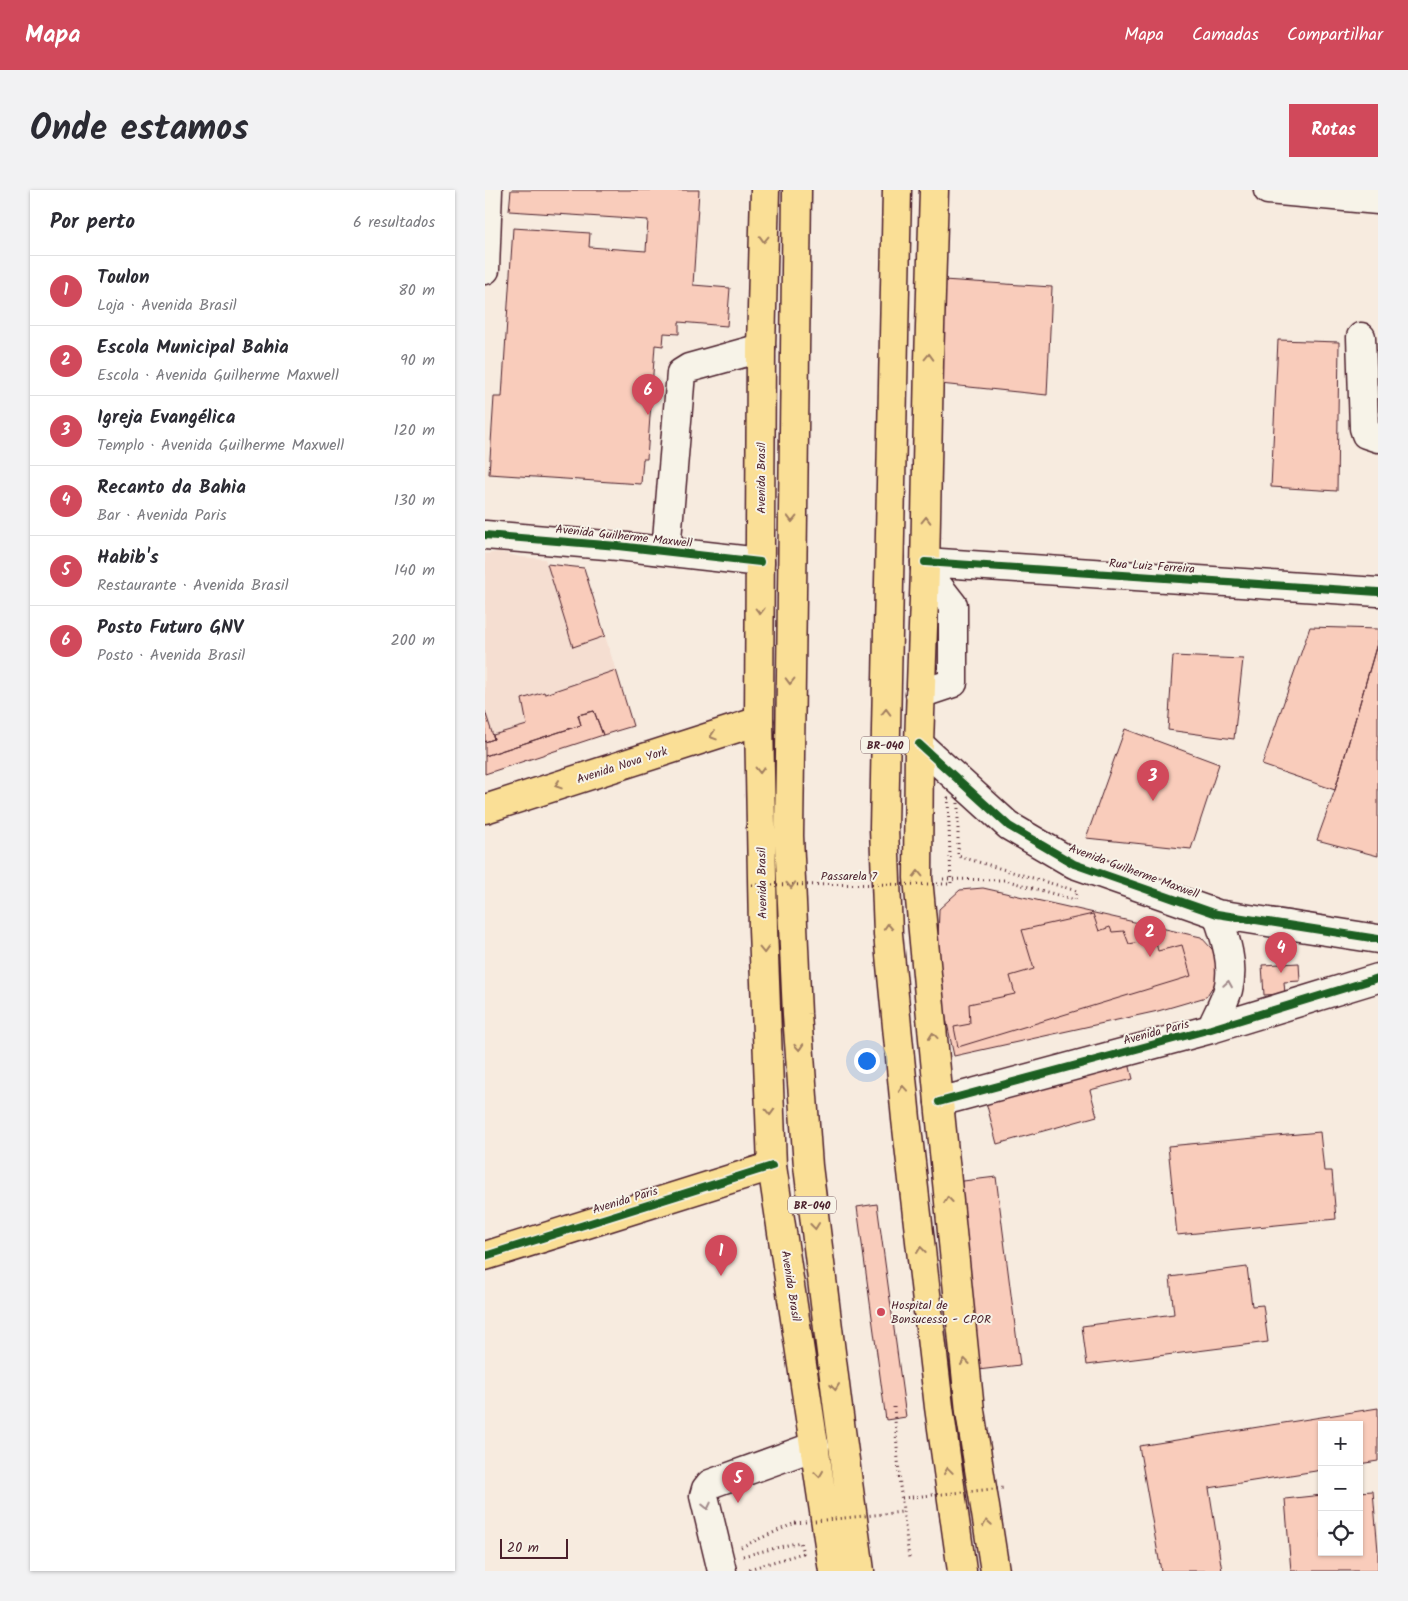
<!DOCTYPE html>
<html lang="pt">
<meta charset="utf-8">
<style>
:root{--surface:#fff;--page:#f2f2f3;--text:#2b2b33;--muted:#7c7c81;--line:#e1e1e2;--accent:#d1495b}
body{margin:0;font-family:Kalam,sans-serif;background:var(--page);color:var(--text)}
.controls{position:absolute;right:15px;bottom:15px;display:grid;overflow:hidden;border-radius:0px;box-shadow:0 1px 4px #0004}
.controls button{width:45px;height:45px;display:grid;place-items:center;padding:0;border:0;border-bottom:1px solid var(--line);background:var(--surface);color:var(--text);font:25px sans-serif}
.scale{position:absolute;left:15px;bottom:12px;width:68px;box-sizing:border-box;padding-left:5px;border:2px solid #4a1f2b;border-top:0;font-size:14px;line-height:18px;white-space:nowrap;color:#4a1f2b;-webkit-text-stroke:4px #f7f3e8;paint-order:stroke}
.you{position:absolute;left:381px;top:870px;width:18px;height:18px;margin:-12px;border:4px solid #fff;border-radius:50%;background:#1a73e8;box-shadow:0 0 0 8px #1a73e833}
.badge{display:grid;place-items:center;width:32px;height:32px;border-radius:50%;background:var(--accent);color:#fff;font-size:16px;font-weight:700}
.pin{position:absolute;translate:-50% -41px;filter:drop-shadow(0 1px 2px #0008)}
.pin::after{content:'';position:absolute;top:26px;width:18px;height:15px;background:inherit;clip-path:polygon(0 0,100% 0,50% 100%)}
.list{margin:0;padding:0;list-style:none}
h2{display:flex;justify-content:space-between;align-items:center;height:65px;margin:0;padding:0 20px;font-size:21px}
h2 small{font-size:16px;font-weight:400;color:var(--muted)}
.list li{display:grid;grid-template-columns:32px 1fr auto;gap:15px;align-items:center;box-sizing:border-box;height:70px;padding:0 20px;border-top:1px solid var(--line)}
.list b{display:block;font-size:19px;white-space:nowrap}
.list p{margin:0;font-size:16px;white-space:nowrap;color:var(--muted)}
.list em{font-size:16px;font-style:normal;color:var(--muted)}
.icon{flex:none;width:28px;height:28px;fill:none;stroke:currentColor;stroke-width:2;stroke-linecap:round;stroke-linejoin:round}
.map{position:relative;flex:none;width:893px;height:1381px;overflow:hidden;border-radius:0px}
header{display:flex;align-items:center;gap:30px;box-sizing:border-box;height:70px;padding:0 25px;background:var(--accent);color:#fff}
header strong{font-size:24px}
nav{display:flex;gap:28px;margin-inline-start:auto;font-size:18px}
.intro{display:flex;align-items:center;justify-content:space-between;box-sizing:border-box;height:120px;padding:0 30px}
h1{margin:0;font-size:35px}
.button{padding:12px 22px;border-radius:0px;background:var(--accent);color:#fff;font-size:18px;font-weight:700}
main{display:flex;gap:30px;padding:0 30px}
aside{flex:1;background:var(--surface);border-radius:0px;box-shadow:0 1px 4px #0004}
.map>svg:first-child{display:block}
</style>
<header>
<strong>Mapa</strong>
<nav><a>Mapa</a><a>Camadas</a><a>Compartilhar</a></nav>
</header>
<div class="intro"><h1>Onde estamos</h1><a class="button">Rotas</a></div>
<main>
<aside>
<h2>Por perto<small>6 resultados</small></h2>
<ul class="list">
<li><span class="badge">1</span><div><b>Toulon</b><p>Loja · Avenida Brasil</p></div><em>80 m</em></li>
<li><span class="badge">2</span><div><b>Escola Municipal Bahia</b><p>Escola · Avenida Guilherme Maxwell</p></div><em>90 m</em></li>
<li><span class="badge">3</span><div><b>Igreja Evangélica</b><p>Templo · Avenida Guilherme Maxwell</p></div><em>120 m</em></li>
<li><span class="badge">4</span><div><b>Recanto da Bahia</b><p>Bar · Avenida Paris</p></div><em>130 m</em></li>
<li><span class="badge">5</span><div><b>Habib's</b><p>Restaurante · Avenida Brasil</p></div><em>140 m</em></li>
<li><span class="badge">6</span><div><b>Posto Futuro GNV</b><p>Posto · Avenida Brasil</p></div><em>200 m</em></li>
</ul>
</aside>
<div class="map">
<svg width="893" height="1381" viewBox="0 0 893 1381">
<rect width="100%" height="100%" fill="#f7ebdf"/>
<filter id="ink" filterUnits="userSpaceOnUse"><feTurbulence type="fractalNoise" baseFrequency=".02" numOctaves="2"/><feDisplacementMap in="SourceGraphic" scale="10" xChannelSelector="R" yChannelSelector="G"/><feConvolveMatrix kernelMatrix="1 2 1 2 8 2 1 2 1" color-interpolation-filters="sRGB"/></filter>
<g filter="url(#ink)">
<!-- built -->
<path fill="#f5ded1" d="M15 362 35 367 60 369 62 374 99 378 148 536 0 584V364Z"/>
<!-- building -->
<path fill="#f9ccbb" stroke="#4a1f2b" d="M26 0H214L208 95 245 98 242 136 194 132V144L179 143 178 156 170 155 162 269H158L156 294 4 284 9 207H17L28 38 105 43 104 57 161 61 163 30 24 21Z
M458 90 567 97 562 205 455 194Z
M793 150 854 152 852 301 786 297Z
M62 374 99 378 120 446 88 457Z
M825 437 893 439V450L850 600 777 575Z
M893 450V666L832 650 850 600Z
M688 466 758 469 749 549 683 540Z
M131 480 148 536 118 545 109 521 93 525 96 535 0 566V552L9 549 8 545 42 535 37 509 59 502 60 504Z
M0 521 9 549 0 552Z
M109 521 118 545 0 584V566L96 535 93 525Z
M640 539 734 574 706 659 601 648Z
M498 698 716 747 736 769 732 790 721 807 673 821 469 866 459 819 453 751 454 719 475 700Z
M608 724 614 741 625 737 627 742 639 741 644 754 670 749 673 761 697 755 706 786 473 857 469 837 485 834 484 814 530 804 525 786 549 779 537 740Z
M814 773 815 791 799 792 800 804 779 805 777 775Z
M644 873 648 889 605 900 612 926 512 954 501 912Z
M835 942 839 981H847L851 1029 692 1045 683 956Z
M511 987 535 1175 493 1180 470 992Z
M392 1014 421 1227 401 1230 372 1017Z
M762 1077 767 1116 778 1115 783 1152 602 1175 597 1136 689 1124 685 1087Z
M893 1218V1271L874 1274V1235H837V1280L724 1298 737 1381H676L654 1256Z
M888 1301 893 1361V1381H806L800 1309 837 1305V1362H874V1302Z"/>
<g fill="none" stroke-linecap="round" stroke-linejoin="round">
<defs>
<path id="minor" d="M783 0 893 10
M0 80 3 0
M876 147 879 238 881 244 893 248
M0 345 133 356 275 372
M181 361 196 183 204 178 276 158
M440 372 893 402
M435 504 468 493V415L440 379
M434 554 524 636 589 674 732 724 893 749
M726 839C731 827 739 813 743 800 750 775 740 747 732 724
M454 912 726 839 893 788
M237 1381 219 1306 221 1299 225 1294 330 1256"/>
<path id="major" d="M0 619 274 531
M0 1066 287 976"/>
<path id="highway" d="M280 0 276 158 274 531 278 739 287 976 348 1381
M312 0 304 646 312 824 323 976 352 1211 375 1381
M412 0 399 638 403 744 421 929 454 1217 477 1381
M449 0 444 172 440 379 434 554 433 688 454 912 485 1221 510 1381"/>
</defs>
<!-- minor casing -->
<use href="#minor" stroke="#4a1f2b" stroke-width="31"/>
<!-- major casing -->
<use href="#major" stroke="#4a1f2b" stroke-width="31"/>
<!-- highway casing -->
<use href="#highway" stroke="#4a1f2b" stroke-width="31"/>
<!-- path -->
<path stroke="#4a1f2b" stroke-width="3" stroke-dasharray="1 4" stroke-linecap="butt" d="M458 689 520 690
M409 1217 415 1296 424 1368
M256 1357 310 1333
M258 1366 315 1352 318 1363 261 1380"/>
<!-- minor -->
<use href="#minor" stroke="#f7f3e8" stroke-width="28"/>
<!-- major -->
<use href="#major" stroke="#fadf96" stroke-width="28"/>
<!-- highway -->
<use href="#highway" stroke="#fadf96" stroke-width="28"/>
<!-- path-bridge -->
<path stroke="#4a1f2b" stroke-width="3" stroke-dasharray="1 4" stroke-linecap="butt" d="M262 695 466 694 463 608H473V666L592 701 590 710 520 690
M417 1308 519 1298
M310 1333 418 1322"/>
<defs>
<path id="cycleway" d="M0 345 133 356 275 372
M440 372 893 402
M434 554 524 636 589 674 732 724 893 749
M454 912 726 839 893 788
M0 1066 287 976"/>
</defs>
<!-- cycleway casing -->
<use href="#cycleway" stroke="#f7f3e8" stroke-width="11"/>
<!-- cycleway -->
<use href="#cycleway" stroke="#1b5e20" stroke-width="8"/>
</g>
<!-- one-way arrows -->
<defs><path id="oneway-chevron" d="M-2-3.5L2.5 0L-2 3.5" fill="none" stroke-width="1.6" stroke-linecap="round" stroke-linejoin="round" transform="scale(1.25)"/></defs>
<g stroke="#a27f60">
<use href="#oneway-chevron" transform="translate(279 49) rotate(92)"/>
<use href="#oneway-chevron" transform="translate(444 167) rotate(-88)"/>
<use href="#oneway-chevron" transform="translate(307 329) rotate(91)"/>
<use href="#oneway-chevron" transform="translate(441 330) rotate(-89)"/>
<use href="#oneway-chevron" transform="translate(275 421) rotate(90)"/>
<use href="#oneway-chevron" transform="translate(305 491) rotate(91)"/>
<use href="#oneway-chevron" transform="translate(401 522) rotate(-89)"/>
<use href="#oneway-chevron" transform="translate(228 546) rotate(162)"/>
<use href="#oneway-chevron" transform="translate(275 580) rotate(89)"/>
<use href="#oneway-chevron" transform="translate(73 595) rotate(162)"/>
<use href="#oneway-chevron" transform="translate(433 684) rotate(-91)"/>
<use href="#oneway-chevron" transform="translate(306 695) rotate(87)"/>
<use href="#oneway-chevron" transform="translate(403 737) rotate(-93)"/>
<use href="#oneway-chevron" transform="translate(279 760) rotate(88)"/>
<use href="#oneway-chevron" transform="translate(448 846) rotate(-95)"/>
<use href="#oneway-chevron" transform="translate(314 857) rotate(86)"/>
<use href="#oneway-chevron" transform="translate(418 899) rotate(-95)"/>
<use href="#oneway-chevron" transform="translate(285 922) rotate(88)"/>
<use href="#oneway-chevron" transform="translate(463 1010) rotate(-96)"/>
<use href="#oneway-chevron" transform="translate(330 1036) rotate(83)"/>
<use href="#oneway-chevron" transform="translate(436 1060) rotate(-97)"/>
<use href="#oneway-chevron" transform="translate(480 1172) rotate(-96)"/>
<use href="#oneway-chevron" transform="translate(350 1197) rotate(83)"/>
<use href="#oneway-chevron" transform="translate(463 1281) rotate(-98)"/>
<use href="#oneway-chevron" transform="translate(334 1284) rotate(82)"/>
<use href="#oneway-chevron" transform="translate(502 1333) rotate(-99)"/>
</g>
<g stroke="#a0898a">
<use href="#oneway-chevron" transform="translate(743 794) rotate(-81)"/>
<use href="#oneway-chevron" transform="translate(222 1316) rotate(77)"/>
</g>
</g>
<!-- markers -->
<circle fill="#d1495b" stroke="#f7f3e8" stroke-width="2" cx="396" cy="1122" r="5"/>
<g text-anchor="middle" stroke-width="4" stroke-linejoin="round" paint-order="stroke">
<!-- shield labels -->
<g fill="#f7f3e8" stroke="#7e5f64" stroke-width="1">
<rect x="376" y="546.5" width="48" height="17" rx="4"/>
<rect x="303" y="1006.5" width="48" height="17" rx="4"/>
</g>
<g font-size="11" font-weight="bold" fill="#4a1f2b">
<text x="400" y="559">BR-040</text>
<text x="327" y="1019">BR-040</text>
</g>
<!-- street labels -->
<g font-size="12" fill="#4a1f2b" stroke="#f7f3e8">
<text transform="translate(276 288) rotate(-90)" y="4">Avenida Brasil</text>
<text transform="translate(139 346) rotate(6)" y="4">Avenida Guilherme Maxwell</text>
<text transform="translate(667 376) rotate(4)" y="4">Rua Luiz Ferreira</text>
<text transform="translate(137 575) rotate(-18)" y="4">Avenida Nova York</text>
<text transform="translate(649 681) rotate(20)" y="4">Avenida Guilherme Maxwell</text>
<text x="364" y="690">Passarela 7</text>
<text transform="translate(277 693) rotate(-91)" y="4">Avenida Brasil</text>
<text transform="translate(671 842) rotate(-15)" y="4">Avenida Paris</text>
<text transform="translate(140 1010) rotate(-17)" y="4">Avenida Paris</text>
<text transform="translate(306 1096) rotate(81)" y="4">Avenida Brasil</text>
</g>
<!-- poi labels -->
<g font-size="12" fill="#4a1f2b" stroke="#f7f3e8" text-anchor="start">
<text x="406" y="1119">Hospital de<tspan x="406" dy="14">Bonsucesso - CPOR</tspan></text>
</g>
</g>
</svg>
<div class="controls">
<button>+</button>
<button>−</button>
<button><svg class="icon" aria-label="locate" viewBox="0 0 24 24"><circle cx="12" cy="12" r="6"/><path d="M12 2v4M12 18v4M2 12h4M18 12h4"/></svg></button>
</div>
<div class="scale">20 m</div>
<div class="you"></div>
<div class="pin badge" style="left:236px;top:1086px">1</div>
<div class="pin badge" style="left:665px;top:767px">2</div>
<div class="pin badge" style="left:668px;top:611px">3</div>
<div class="pin badge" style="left:796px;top:783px">4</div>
<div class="pin badge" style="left:253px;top:1313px">5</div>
<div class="pin badge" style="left:163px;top:225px">6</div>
</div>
</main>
